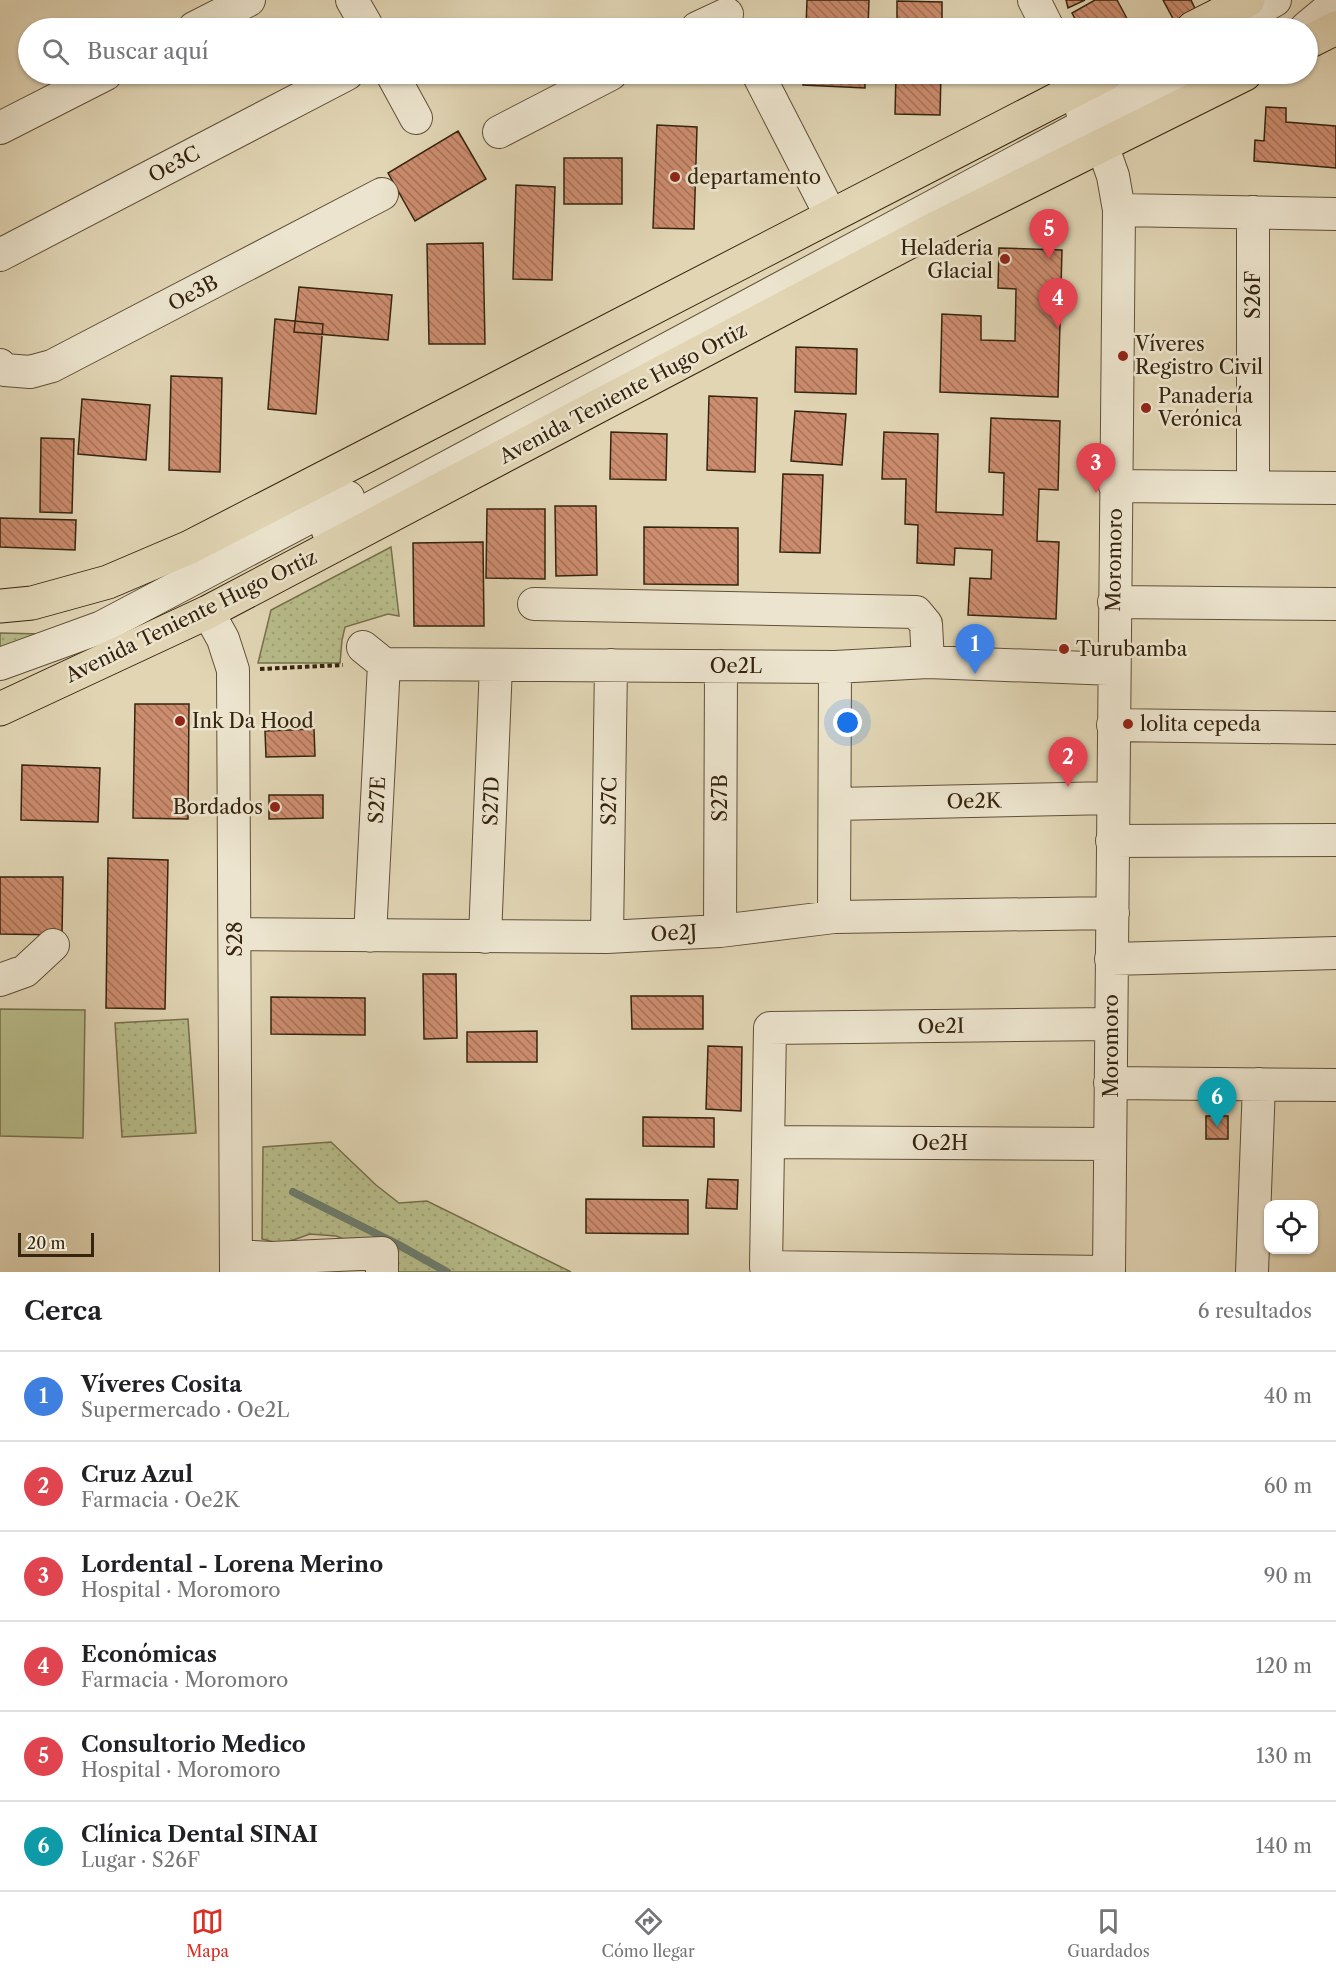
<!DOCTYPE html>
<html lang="es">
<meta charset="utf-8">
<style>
:root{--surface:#fff;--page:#f2f2f2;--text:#202124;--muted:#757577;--line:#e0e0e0;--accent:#d93025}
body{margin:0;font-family:"Libre Caslon Text",serif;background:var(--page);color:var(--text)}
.controls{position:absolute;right:18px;bottom:18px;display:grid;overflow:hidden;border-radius:12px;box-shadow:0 2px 4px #0004}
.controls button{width:54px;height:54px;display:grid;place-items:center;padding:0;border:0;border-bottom:2px solid var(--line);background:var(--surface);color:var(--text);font:30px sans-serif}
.scale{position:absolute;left:18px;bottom:15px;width:76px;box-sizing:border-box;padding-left:6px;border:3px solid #35240e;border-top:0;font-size:16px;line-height:21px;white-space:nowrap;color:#35240e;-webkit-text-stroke:4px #ece4ce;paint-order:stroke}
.you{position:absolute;left:848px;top:723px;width:21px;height:21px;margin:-15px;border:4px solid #fff;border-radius:50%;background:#1a73e8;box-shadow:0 0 0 9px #1a73e833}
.badge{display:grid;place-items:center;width:39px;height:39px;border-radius:50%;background:var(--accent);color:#fff;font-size:20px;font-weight:700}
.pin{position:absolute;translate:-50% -50px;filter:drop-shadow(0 2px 3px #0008)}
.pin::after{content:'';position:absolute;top:32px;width:21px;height:18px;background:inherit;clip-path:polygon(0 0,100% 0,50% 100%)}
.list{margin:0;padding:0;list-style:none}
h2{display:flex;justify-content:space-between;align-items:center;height:78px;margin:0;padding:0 24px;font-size:26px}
h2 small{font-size:20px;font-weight:400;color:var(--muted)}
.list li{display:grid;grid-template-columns:39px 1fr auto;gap:18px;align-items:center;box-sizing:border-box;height:90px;padding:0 24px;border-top:2px solid var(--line)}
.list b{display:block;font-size:22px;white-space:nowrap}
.list p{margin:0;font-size:20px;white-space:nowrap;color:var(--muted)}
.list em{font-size:20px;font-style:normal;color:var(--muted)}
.icon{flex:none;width:33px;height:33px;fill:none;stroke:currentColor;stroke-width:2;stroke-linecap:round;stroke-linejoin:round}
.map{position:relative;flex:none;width:1336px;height:1272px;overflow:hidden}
.search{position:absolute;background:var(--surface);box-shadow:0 2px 4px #0004;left:18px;right:18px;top:18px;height:66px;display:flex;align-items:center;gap:15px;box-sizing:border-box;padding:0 21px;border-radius:33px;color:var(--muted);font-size:22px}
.sheet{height:618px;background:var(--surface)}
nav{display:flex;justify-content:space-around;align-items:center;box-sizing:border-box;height:84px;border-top:2px solid var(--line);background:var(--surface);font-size:16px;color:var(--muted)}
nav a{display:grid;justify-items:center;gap:3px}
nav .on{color:var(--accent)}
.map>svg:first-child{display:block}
</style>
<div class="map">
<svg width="1336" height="1272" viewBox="0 0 1336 1272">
<defs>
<pattern id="grass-dots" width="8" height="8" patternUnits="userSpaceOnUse" patternTransform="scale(1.5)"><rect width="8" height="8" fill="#b7bc8a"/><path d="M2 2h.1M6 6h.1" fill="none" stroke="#9ea176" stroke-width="1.8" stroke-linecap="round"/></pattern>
<pattern id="building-back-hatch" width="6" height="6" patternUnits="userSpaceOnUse" patternTransform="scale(1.5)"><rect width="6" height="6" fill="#cc8c6e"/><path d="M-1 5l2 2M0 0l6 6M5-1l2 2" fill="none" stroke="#a67259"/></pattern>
</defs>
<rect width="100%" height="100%" fill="#e1d5b4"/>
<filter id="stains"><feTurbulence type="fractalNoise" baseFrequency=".00333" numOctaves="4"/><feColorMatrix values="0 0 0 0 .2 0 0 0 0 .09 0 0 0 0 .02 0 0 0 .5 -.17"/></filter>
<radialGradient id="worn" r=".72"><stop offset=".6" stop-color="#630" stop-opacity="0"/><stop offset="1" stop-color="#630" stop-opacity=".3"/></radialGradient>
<!-- grass -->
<path fill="url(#grass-dots)" stroke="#76704c" stroke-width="1.5" d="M391 547 399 616 388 614 345 627 342 640 340 663H258L271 610Z
M0 633 43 634 0 649Z
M188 1019 196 1133 122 1137 115 1023Z
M331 1142 376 1185 399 1203 427 1201 571 1272H394L382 1253 336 1236 310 1234 282 1244 262 1239 263 1147Z"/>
<!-- pitch -->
<path fill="#b7bc8a" stroke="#76704c" stroke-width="1.5" d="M0 1009 85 1010 83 1138 0 1136Z"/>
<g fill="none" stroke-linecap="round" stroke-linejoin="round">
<!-- stream -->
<path stroke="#6e7d6d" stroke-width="8" d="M293 1192 397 1244 447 1272"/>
</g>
<!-- building -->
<path fill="url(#building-back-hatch)" stroke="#35240e" stroke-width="1.5" d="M807 0H869L868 28H806Z
M1066 0H1085L1068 8Z
M1095 0H1117L1132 28H1080L1072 13Z
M1163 0H1191L1198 15 1177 26Z
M897 1 942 2V28H897Z
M804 74H865V88L803 85Z
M896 74H941L940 115 895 114Z
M1266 107 1286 108V122L1336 126V168L1254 161 1255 140 1264 141Z
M657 125 697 127 694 229 653 228Z
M458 131 486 179 415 221 388 173Z
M564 158H622V204H564Z
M516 185 555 187 552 280 513 279Z
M483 243 485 344H429L427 244Z
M999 248 1062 250 1058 397 940 392 942 314 981 316V340L1015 341 1016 289 998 288Z
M299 287 392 295 388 340 294 332Z
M275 319 323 324 316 414 268 409Z
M796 347 857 349 856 394 795 392Z
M171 376 222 378 220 472 169 470Z
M709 396 757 398 755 472 707 470Z
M82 399 150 405 146 460 78 454Z
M795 411 846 414 842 465 791 461Z
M991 418 1060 421 1058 490 1039 489 1037 541 1059 542 1056 619 968 615 970 578 991 579 992 550 955 548 954 565 917 563 918 525 905 524 906 479H882L884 432 938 434 936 512 1003 515 1004 473 989 472Z
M611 432 667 434 666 480 610 479Z
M41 438 74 439 72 513 40 512Z
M783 474 823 475 820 553 780 552Z
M555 506H596L597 575 556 576Z
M487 509H545V579L486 578Z
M0 518 76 520 75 550 0 547Z
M644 527 738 528V585L644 584Z
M483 542 484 626H414L413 543Z
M135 704H189L188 819 133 818Z
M314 729 315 756 266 757 265 731Z
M22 765 100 768 98 822 21 820Z
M269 795H323V818L269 819Z
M108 858 168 860 165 1009 106 1008Z
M0 877H63L62 935 0 934Z
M423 974H456L457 1038 424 1039Z
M631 996H703V1029H632Z
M271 997 365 998V1035L271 1034Z
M537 1031V1062H467V1032Z
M708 1046 742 1047 741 1111 706 1109Z
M1206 1116H1228V1139H1206Z
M643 1117 714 1118V1147L643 1146Z
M708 1179 738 1180 737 1209 706 1208Z
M586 1199 688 1200V1234L586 1233Z"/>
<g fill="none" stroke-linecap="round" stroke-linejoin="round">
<defs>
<path id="minor" d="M352 0 368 28
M1034 0 1048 28
M194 28 249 0
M697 28 727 14
M1226 28 1275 0
M1306 28 1336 3
M392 74 416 118
M758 74 831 216
M1082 111 1147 74
M1094 122 1113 176 1119 210 1109 1272
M0 128 106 74
M499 132 611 74
M1119 210 1336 214
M1253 212V486
M0 255 347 74
M0 365 5 370 30 372 52 366 382 194
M1115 486 1336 488
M328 531 1094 120 1191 91
M1114 602 1336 604
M534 604 916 612 926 624 928 662
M208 612 223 639 233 670 236 1272
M363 647 384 664 835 667 928 662 1114 669
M0 664 102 627 348 497
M1113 725 1336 728
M836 804 1113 798
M1112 841 1336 840
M834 917 835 667
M720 931 721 666
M235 934 607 937 720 931 834 917 1113 913
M370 936 384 664
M485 937 496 665
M607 937 611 665
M1111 959 1336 953
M0 980 25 971 53 945
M1110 1083 1336 1085
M769 1142 1110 1144
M236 1256 271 1258 382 1253V1272
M1105 1272 766 1267 770 1028 1111 1024
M1252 1272 1259 1084"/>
<path id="major" d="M1193 28 1248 0
M1308 42 1336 28
M0 606 32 603 108 582 190 547 1106 74
M0 709 208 612 930 231 1245 74"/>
</defs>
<!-- minor casing -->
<use href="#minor" stroke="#605038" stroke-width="34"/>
<!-- major casing -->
<use href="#major" stroke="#35240e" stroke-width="35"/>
<!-- path -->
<path stroke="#35240e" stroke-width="4" stroke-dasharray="4.5 3" stroke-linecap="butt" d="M260 669 343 665"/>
<!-- minor -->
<use href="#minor" stroke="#ece4ce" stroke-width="32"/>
<!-- major -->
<use href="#major" stroke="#e1d5b4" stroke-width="33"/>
</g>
<!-- markers -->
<g fill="#8f2418" stroke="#ece4ce" stroke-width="2">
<circle cx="675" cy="177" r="6"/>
<circle cx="1005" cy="259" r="6"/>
<circle cx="1123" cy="356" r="6"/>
<circle cx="1146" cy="408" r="6"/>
<circle cx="1064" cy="649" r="6"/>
<circle cx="180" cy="721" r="6"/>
<circle cx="1128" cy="724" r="6"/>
<circle cx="275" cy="807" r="6"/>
</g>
<g text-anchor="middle" stroke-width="5" stroke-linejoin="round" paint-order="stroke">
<!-- street labels -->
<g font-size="20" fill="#35240e" stroke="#ece4ce">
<text transform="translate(174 164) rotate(-28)" y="7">Oe3C</text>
<text transform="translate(193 293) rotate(-28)" y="7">Oe3B</text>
<text transform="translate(1253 295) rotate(-90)" y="7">S26F</text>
<text transform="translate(623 393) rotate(-28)" y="7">Avenida Teniente Hugo Ortiz</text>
<text transform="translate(1114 560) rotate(-89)" y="7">Moromoro</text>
<text transform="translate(191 616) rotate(-26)" y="7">Avenida Teniente Hugo Ortiz</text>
<text x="736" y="673">Oe2L</text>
<text transform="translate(720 798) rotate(-90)" y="7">S27B</text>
<text transform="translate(377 800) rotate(-87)" y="7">S27E</text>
<text transform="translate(491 801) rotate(-88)" y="7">S27D</text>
<text transform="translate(609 801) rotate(-89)" y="7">S27C</text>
<text transform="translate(974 801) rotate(-1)" y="7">Oe2K</text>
<text transform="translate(674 933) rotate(-3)" y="7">Oe2J</text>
<text transform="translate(235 939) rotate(-90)" y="7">S28</text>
<text transform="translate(941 1026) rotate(-1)" y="7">Oe2I</text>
<text transform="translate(1111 1046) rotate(-90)" y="7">Moromoro</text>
<text x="940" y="1150">Oe2H</text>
</g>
<!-- poi labels -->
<g font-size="20" fill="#35240e" stroke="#ece4ce" text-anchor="start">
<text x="687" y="184">departamento</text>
<text x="993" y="255" text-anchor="end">Heladeria<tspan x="993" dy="23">Glacial</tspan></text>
<text x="1135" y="351">Víveres<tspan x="1135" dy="23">Registro Civil</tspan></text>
<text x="1158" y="403">Panadería<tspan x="1158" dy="23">Verónica</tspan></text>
<text x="1076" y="656">Turubamba</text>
<text x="192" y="728">Ink Da Hood</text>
<text x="1140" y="731">lolita cepeda</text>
<text x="263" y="814" text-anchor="end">Bordados</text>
</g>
</g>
<rect width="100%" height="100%" filter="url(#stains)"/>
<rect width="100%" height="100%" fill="url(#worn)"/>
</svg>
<div class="controls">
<button><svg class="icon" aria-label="locate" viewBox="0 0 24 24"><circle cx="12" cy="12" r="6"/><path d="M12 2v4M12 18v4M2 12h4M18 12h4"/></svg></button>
</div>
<div class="scale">20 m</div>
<div class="you"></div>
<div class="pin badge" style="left:975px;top:674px;background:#3f7fe0">1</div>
<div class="pin badge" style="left:1068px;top:787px;background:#e0444e">2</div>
<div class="pin badge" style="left:1096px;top:493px;background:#e0444e">3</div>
<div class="pin badge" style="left:1058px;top:328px;background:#e0444e">4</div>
<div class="pin badge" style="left:1049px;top:259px;background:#e0444e">5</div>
<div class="pin badge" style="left:1217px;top:1127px;background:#0f9aa8">6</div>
<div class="search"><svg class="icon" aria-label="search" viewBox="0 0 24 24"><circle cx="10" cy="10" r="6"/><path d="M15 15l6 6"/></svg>Buscar aquí</div>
</div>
<section class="sheet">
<h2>Cerca<small>6 resultados</small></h2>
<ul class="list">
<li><span class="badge" style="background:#3f7fe0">1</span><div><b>Víveres Cosita</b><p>Supermercado · Oe2L</p></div><em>40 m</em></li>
<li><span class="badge" style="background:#e0444e">2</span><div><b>Cruz Azul</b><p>Farmacia · Oe2K</p></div><em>60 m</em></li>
<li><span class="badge" style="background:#e0444e">3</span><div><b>Lordental - Lorena Merino</b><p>Hospital · Moromoro</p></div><em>90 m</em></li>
<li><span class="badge" style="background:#e0444e">4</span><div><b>Económicas</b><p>Farmacia · Moromoro</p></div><em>120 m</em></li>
<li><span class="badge" style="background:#e0444e">5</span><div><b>Consultorio Medico</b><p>Hospital · Moromoro</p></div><em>130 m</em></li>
<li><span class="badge" style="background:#0f9aa8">6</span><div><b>Clínica Dental SINAI</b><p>Lugar · S26F</p></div><em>140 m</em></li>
</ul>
</section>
<nav>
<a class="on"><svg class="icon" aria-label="map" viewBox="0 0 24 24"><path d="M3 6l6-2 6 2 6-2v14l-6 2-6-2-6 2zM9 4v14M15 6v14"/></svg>Mapa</a>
<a><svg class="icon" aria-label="directions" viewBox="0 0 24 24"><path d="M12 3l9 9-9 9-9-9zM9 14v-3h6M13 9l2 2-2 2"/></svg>Cómo llegar</a>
<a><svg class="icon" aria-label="saved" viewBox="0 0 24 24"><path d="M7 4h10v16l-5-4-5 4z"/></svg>Guardados</a>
</nav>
